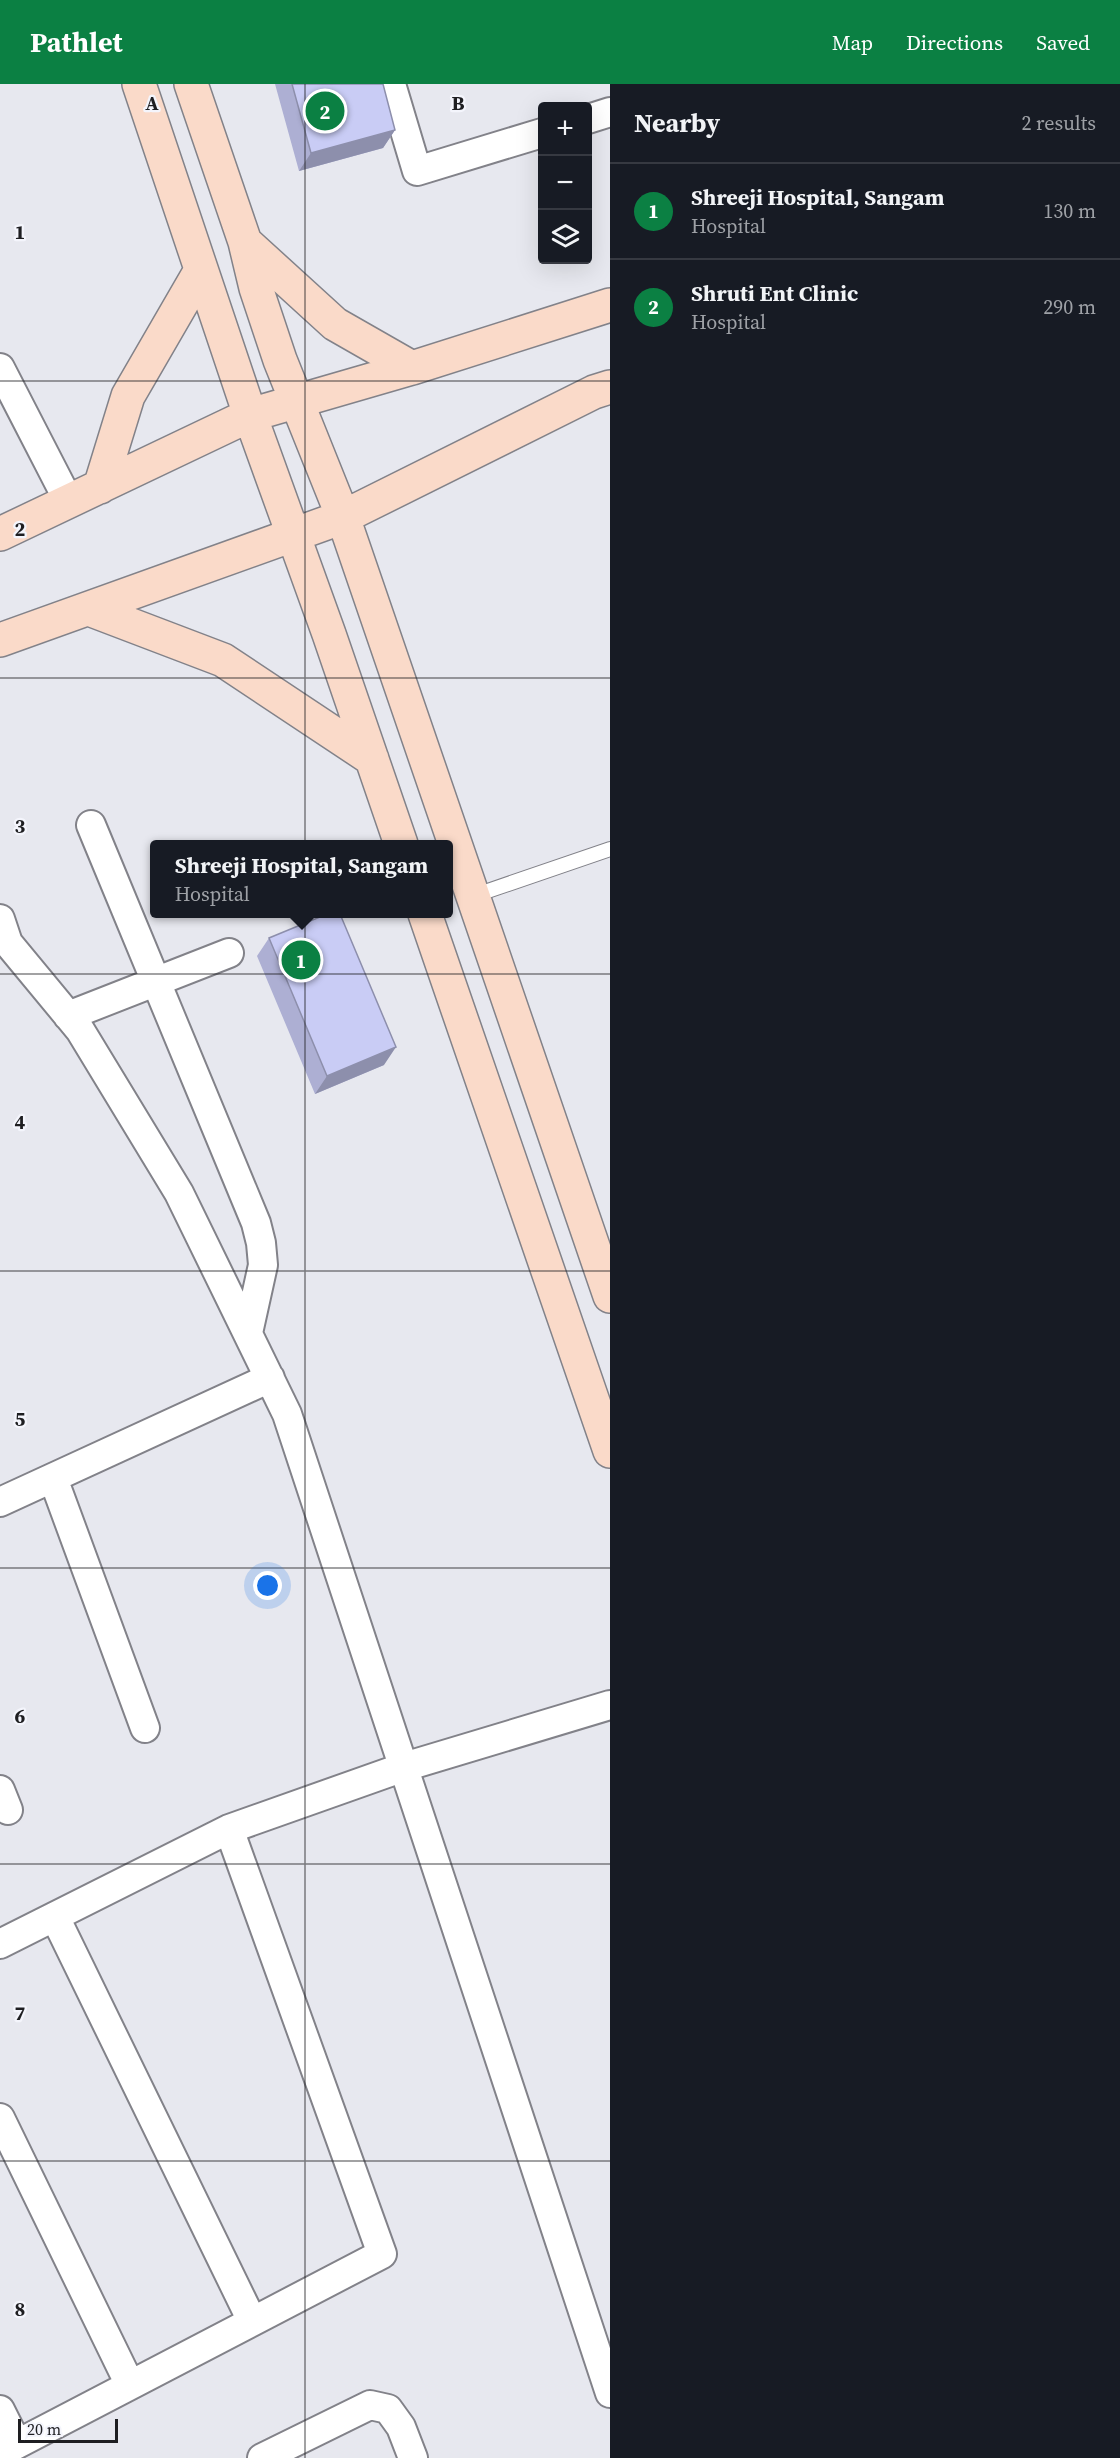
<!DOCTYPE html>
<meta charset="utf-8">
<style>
:root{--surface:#171b24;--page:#20242c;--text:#f1f3f6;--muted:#9ea1a6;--line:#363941;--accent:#0b8043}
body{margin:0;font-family:"Source Serif 4",serif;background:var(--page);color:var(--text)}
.controls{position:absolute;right:18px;top:18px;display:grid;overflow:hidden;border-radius:6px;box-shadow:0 6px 24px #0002}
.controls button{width:54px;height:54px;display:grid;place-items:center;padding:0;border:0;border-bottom:2px solid var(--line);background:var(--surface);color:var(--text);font:30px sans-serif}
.scale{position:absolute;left:18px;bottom:15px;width:100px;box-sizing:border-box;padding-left:6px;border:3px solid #1e1e21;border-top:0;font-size:16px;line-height:21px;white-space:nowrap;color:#1e1e21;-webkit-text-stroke:4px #f4f5fc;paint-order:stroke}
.you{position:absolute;left:268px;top:1502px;width:21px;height:21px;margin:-15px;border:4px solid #fff;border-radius:50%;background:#1a73e8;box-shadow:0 0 0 9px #1a73e833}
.badge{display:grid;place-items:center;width:39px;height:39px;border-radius:50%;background:var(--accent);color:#fff;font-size:20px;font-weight:700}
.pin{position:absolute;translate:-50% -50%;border:3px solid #fff;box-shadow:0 2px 6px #0006}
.popup{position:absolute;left:150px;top:756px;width:303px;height:78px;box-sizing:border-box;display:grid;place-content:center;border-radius:6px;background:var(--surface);filter:drop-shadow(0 2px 4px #0005);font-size:20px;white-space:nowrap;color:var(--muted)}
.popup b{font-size:22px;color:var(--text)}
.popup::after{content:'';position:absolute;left:50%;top:100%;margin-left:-12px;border:12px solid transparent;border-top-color:var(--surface)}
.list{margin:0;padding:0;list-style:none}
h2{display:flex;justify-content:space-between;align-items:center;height:78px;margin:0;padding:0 24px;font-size:26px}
h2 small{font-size:20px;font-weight:400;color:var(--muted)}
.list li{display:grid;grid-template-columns:39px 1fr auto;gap:18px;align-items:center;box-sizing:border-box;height:96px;padding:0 24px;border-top:2px solid var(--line)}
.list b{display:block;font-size:22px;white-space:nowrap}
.list p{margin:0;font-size:20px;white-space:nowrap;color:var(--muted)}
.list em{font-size:20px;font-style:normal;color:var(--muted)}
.icon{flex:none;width:33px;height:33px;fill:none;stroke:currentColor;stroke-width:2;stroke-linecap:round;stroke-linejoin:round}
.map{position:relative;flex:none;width:610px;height:2374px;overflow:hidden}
header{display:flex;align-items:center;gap:36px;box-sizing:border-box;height:84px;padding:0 30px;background:var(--accent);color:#fff}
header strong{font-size:28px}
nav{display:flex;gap:33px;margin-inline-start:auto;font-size:21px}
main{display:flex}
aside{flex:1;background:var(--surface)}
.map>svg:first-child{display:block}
</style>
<header>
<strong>Pathlet</strong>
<nav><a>Map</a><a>Directions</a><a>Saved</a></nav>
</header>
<main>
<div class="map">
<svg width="610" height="2374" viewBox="0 0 610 2374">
<rect width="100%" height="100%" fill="#e7e8ef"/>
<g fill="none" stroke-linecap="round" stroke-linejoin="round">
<defs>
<path id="lane" d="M473 812 610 765"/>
<path id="street" d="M391 0 417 87 542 49
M588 35 610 28
M0 284 69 418
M91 741 256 1139 261 1159 263 1181 248 1249
M0 835 8 859 80 946 179 1109 287 1330 610 2309
M68 932 229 869
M53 1394 145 1644
M0 1418 270 1294
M0 1706 8 1726
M55 1833 252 2237
M0 1860 229 1745 404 1683 610 1621
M0 2034 130 2301
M0 2326 17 2360
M0 2369 382 2170 229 1745
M262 2374 370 2321 388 2325 401 2343 413 2374"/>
<path id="secondary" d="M139 0 250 331 329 550 401 760
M191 0 245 158 256 204 280 276 343 433 610 1212
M245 158 335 240 412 284
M100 403 128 312 201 186
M0 450 250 331 412 284 610 221
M89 525 223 576 372 675
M0 556 343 433 594 308 610 303
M425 830 610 1367"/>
</defs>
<!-- lane casing -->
<use href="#lane" stroke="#828289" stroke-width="16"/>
<!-- street casing -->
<use href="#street" stroke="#828289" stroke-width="32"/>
<!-- secondary casing -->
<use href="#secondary" stroke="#828289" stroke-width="36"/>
<!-- lane -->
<use href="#lane" stroke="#fff" stroke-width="14"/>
<!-- street -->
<use href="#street" stroke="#fff" stroke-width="28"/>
<!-- secondary -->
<use href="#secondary" stroke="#fadac9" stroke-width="33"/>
</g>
<!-- wall -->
<path fill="#adafd3" d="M275 0H383L395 46 383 64 299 87Z
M269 854 384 981 315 1010 257 872Z"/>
<!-- shaded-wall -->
<path fill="#8d8fac" d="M395 46 383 64 299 87 311 69Z
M396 963 384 981 315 1010 327 992Z"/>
<!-- building -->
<path fill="#c9ccf5" stroke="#8d8fac" stroke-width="1.5" d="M292 0H383L395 46 311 69Z
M327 830H340L396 963 327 992 269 854Z"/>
<!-- grid -->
<path fill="none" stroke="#1e1e21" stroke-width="1.5" stroke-opacity="0.55" d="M305 0V2374M0 297H610M0 594H610M0 890H610M0 1187H610M0 1484H610M0 1780H610M0 2077H610"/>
<g font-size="20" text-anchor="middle" font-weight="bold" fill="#1e1e21" stroke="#f4f5fc" stroke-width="4.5" stroke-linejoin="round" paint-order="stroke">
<text x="152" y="26">A</text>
<text x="458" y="26">B</text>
<text x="20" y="155">1</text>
<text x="20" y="452">2</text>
<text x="20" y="749">3</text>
<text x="20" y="1045">4</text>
<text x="20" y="1342">5</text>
<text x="20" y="1639">6</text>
<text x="20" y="1936">7</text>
<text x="20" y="2232">8</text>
</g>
</svg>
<div class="controls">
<button>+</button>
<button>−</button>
<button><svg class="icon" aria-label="layers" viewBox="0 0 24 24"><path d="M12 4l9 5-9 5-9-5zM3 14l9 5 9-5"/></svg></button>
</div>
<div class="scale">20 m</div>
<div class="you"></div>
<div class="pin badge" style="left:301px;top:876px">1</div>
<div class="popup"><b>Shreeji Hospital, Sangam</b>Hospital</div>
<div class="pin badge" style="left:325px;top:27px">2</div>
</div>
<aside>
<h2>Nearby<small>2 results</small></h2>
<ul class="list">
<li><span class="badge">1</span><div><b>Shreeji Hospital, Sangam</b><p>Hospital</p></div><em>130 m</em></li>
<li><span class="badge">2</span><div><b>Shruti Ent Clinic</b><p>Hospital</p></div><em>290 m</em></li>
</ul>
</aside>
</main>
